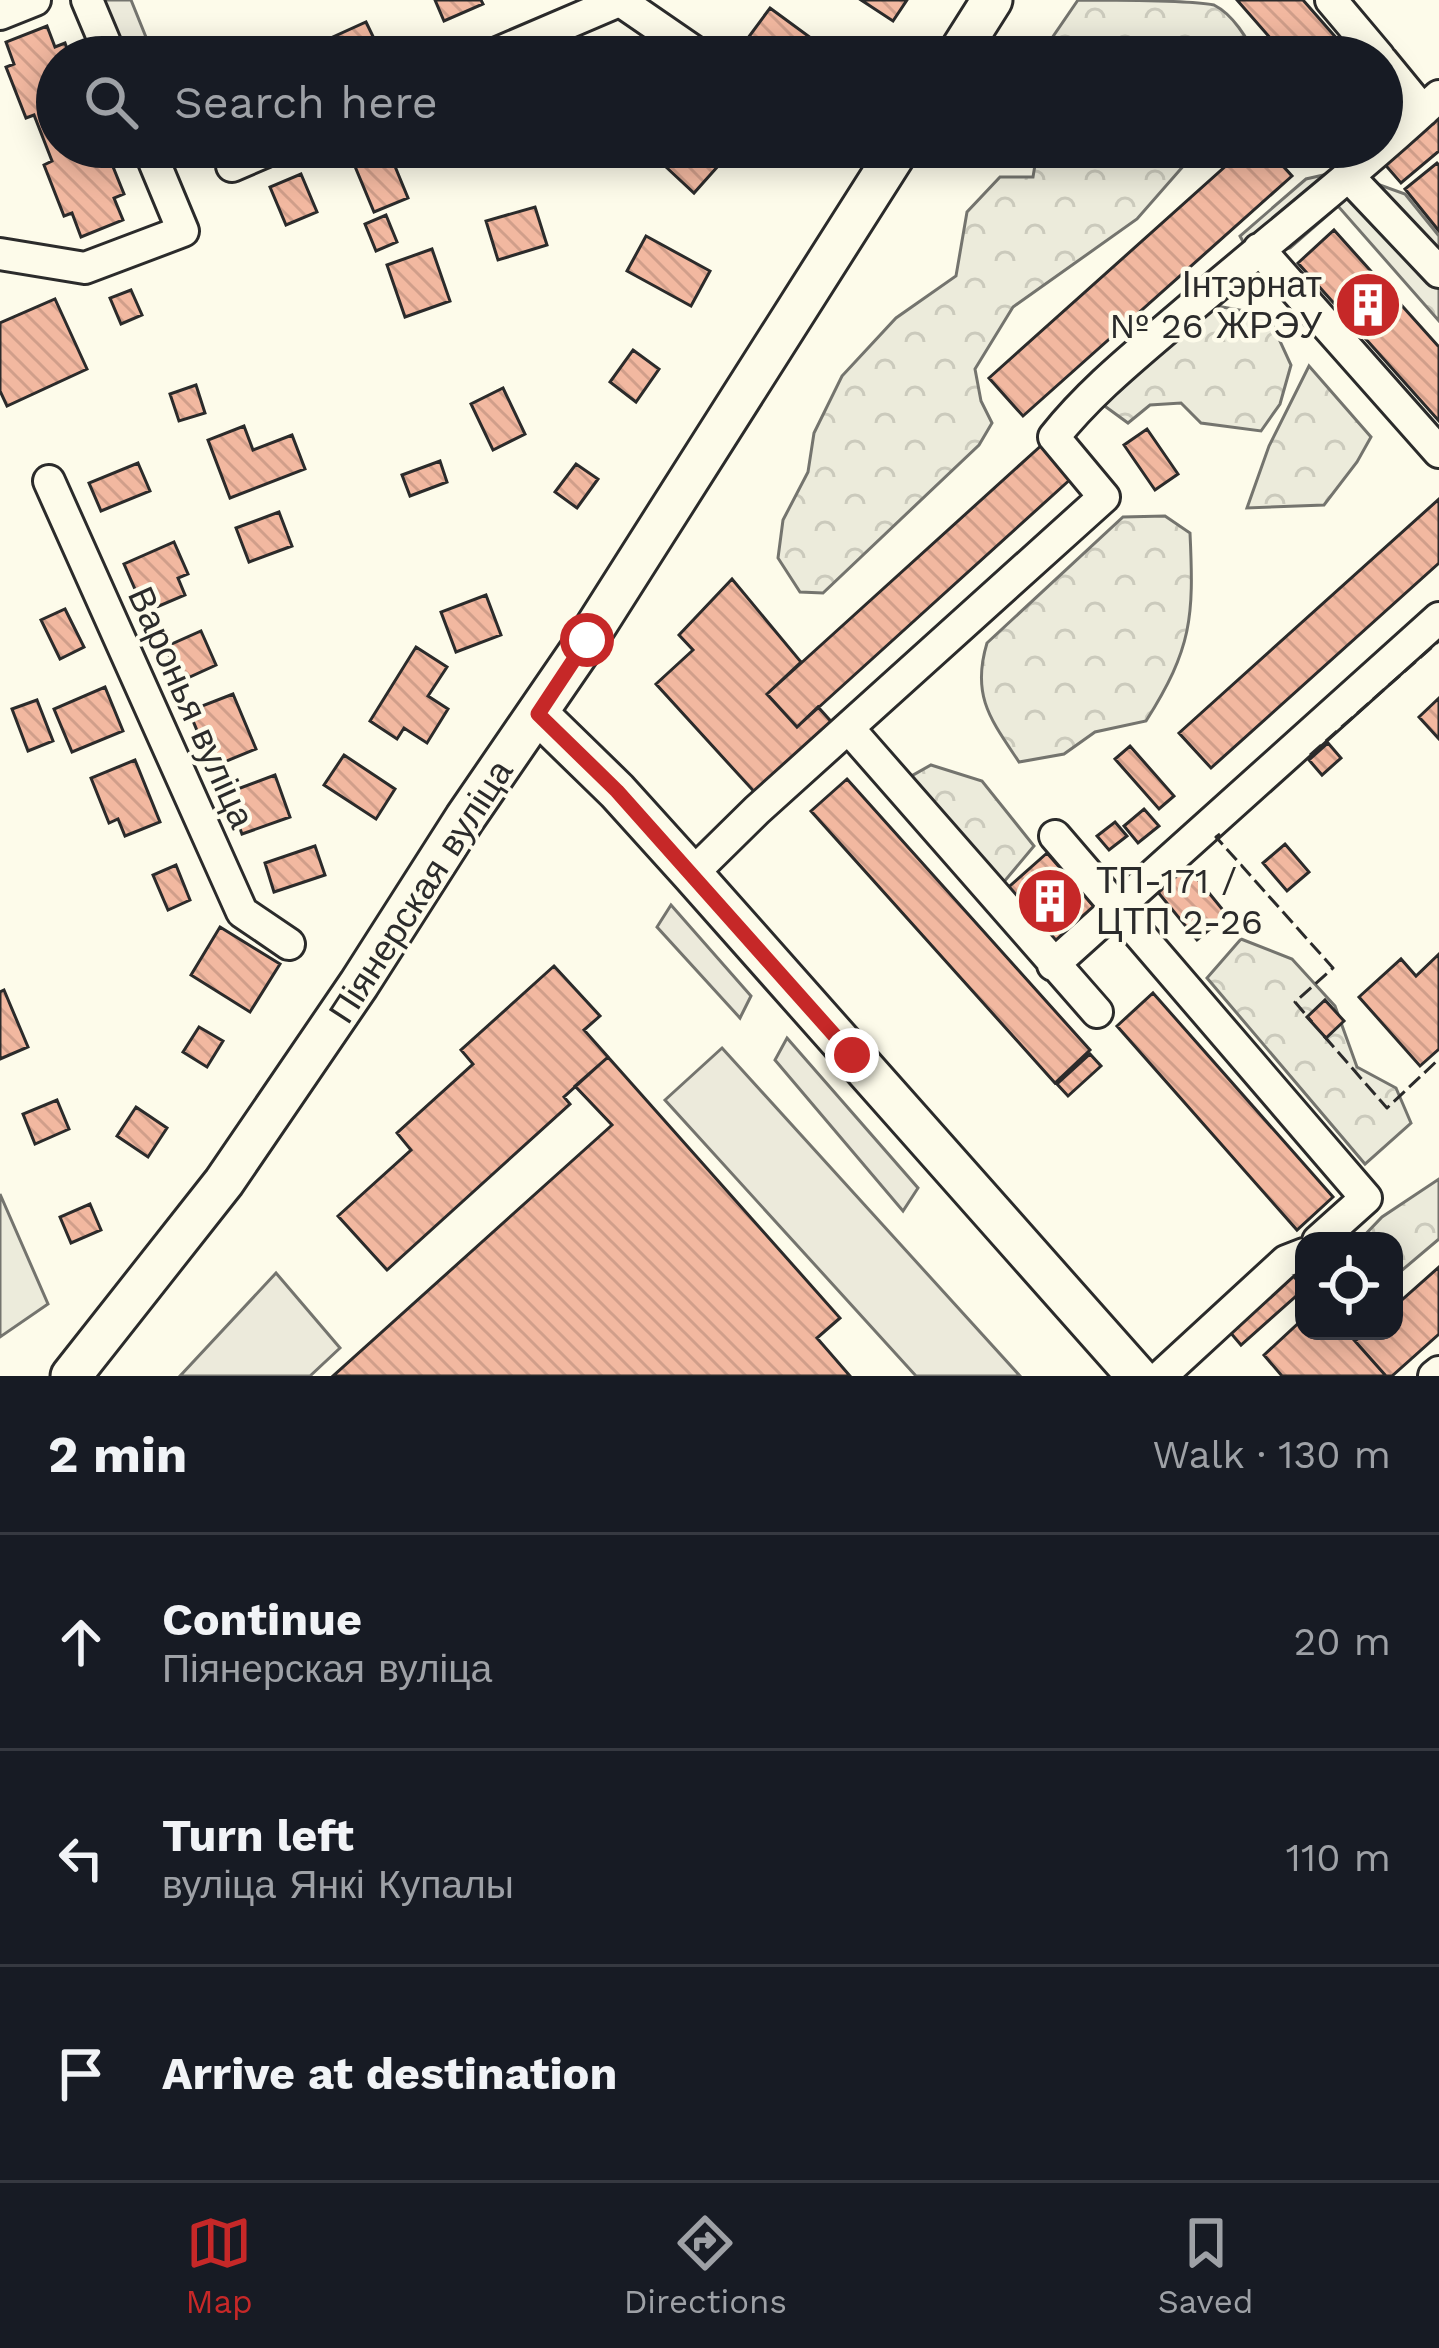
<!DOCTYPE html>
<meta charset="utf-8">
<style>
:root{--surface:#171b24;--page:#242831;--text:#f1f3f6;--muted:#9ea1a6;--line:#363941;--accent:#c62828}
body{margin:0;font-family:"Work Sans",sans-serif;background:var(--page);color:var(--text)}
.controls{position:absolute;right:36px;bottom:36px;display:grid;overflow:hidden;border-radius:24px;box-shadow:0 6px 30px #0003}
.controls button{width:108px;height:108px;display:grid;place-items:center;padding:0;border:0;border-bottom:3px solid var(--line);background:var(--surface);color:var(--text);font:60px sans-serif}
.stop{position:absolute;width:36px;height:36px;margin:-27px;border:9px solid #c62828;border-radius:50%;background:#fff}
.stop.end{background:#c62828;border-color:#fff;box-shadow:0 3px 12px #0008}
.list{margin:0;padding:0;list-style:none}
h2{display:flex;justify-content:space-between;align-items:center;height:156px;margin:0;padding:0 48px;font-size:51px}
h2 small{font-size:39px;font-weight:400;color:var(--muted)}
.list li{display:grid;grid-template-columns:78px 1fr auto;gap:36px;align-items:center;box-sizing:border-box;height:216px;padding:0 48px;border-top:3px solid var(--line)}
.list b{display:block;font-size:45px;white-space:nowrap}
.list p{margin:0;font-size:39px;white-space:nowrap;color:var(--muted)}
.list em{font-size:39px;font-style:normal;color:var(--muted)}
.icon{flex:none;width:66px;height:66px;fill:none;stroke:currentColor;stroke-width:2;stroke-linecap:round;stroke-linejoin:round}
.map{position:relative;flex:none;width:1439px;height:1376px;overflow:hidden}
.search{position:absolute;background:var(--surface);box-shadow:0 6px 30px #0003;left:36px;right:36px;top:36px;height:132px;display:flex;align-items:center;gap:30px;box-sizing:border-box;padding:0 42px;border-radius:66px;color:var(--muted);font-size:45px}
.sheet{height:804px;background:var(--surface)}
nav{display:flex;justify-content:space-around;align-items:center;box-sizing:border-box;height:168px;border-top:3px solid var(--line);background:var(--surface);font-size:33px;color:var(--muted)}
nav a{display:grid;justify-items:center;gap:6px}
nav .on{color:var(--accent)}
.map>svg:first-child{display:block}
</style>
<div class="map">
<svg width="1439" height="1376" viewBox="0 0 1439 1376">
<defs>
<pattern id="forest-crowns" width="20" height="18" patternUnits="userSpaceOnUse" patternTransform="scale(3)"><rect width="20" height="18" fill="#ecebdb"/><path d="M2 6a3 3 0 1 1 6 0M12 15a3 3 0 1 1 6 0" fill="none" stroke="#cbcabc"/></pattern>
<pattern id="building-back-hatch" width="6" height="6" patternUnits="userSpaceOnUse" patternTransform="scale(3)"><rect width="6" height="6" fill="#f2b8a0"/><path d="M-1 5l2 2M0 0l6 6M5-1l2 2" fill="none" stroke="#d09e8a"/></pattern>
</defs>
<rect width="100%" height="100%" fill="#fdfbea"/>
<!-- grass -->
<path fill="#ecebdb" stroke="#74746e" stroke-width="3" d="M0 1194 48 1304 0 1337Z"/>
<!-- forest -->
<path fill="url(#forest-crowns)" stroke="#74746e" stroke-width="3" d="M1078 0C1110 0 1188 0 1214 5 1232 14 1248 38 1255 57H1039Z
M1038 147H1200L1137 219 1013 307 975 369 981 401 992 423 979 445 823 593 800 592 778 558 783 520 808 472 814 433 842 376 896 318 956 276 967 212 1000 177H1033Z
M1341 171 1405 194 1439 236V321L1338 206 1290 248 1253 260 1240 236 1306 179Z
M1211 305 1268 315 1291 365 1280 404 1261 431 1201 423 1181 403 1150 405 1128 423 1095 399Z
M1309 366 1371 437 1357 462 1324 505 1247 508 1269 446Z
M1165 516 1190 533C1194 618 1192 648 1146 721L1095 732 1064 754 1019 762C991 720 971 696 987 643L1123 517Z
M931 765 982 781 1034 846 1003 883 908 778Z
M1241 939 1292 959 1335 1006 1357 1067 1396 1088 1411 1123 1365 1164 1207 978Z
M1439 1179V1239L1394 1277V1241H1359L1382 1217Z"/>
<!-- parking -->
<path fill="#eceadb" stroke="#74746e" stroke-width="3" d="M84 0H131L154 57H108Z
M671 905 751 996 740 1018 657 927Z
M787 1038 918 1188 903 1211 775 1060Z
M722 1048 1020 1376H916L665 1100Z
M276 1273 340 1348 310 1376H180Z"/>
<!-- building -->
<path fill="url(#building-back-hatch)" stroke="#2b2b2b" stroke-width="3" d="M435 0H481L483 4 444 21Z
M861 0H907L893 21Z
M1237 0H1303L1353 57H1287Z
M770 8 830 52 826 57H765L745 42Z
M366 22 381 53 373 57H343L333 37Z
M47 26 55 47 65 43 70 57H57V147H105L124 194 114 198 123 220 81 237 72 213 64 216 44 165 52 161 34 115 26 118 6 67 14 64 6 42Z
M1439 110V151L1401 183 1381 160Z
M361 147H387L408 198 374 212 349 152Z
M684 147H735L694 193 666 167Z
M1247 147H1266L1292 176 1023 416 989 378Z
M1437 163 1439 165V231L1405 189Z
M301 174 317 212 286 225 270 187Z
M535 207 547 245 498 260 486 221Z
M386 215 397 242 376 251 365 224Z
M1334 230 1439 347V421L1298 263Z
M646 236 710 271 691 306 627 271Z
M432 249 450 301 405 317 387 265Z
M131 290 142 315 121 324 110 298Z
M55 299 87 369 7 406 0 391V323Z
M633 350 659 369 636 402 610 382Z
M196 385 205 413 179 421 170 394Z
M503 388 525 434 493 450 471 404Z
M244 426 253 450 292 435 305 469 230 498 208 440Z
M1147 429 1178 474 1155 490 1124 445Z
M1044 443 1074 476 797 727 767 694Z
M440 461 447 482 410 496 402 475Z
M138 463 150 491 101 511 89 483Z
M576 464 598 479 577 508 555 492Z
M1439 499V563L1211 768 1179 733Z
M279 512 292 546 249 562 236 528Z
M174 542 188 574 178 578 185 595 145 612 124 564Z
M732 579 801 662 767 694 797 727 818 707 836 727 759 797 656 684 693 650 679 635Z
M486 595 501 635 456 652 441 612Z
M65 609 84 647 60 659 41 620Z
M201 631 216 665 181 681 165 647Z
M416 647 447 667 428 696 448 709 427 743 404 728 397 739 370 721Z
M105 687 123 731 72 752 54 709Z
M233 694 256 749 212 767 189 711Z
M1439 698V739L1419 717Z
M37 700 53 741 28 751 12 709Z
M1328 743 1341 758 1322 775 1309 760Z
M1130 746 1174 796 1159 809 1115 759Z
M344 755 395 789 376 819 324 785Z
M135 760 160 822 125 836 118 819 109 823 91 778Z
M275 775 290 817 242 834 227 793Z
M847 779 1090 1050 1055 1083 811 811Z
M1144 809 1159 826 1138 843 1124 826Z
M1115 822 1127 836 1109 850 1097 836Z
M1285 844 1309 872 1287 891 1263 863Z
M315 846 325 875 274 892 265 863Z
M1047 853 1097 910 1054 949 1003 892Z
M176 865 190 900 168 910 153 875Z
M1187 866 1227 915 1197 940 1157 891Z
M220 927 280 964 250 1012 191 975Z
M1439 954V1049L1420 1066 1359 997 1401 959 1416 976Z
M554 966 600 1016 584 1030 608 1057 564 1097 570 1104 387 1270 338 1216 411 1150 397 1133 473 1064 461 1050Z
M4 990 28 1047 0 1059V992Z
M1153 993 1333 1197 1297 1230 1117 1026Z
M1325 1000 1344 1021 1326 1038 1307 1017Z
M199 1027 223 1041 207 1067 183 1052Z
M1090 1054 1101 1066 1068 1096 1057 1084Z
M608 1057 840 1318 817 1338 850 1376H333L612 1125 575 1086Z
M57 1100 69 1129 35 1144 23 1114Z
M136 1107 167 1128 148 1157 117 1136Z
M90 1204 101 1230 71 1243 60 1217Z
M1439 1267V1334L1392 1376H1386L1355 1341 1367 1331H1394V1307Z
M1292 1274 1304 1289 1241 1345 1229 1331Z
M1304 1318V1331H1346L1386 1376H1282L1264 1355Z"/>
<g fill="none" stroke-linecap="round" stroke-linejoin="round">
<defs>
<path id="minor" d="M87 0 111 57
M619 0 702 57
M1331 0 1379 57
M0 14 35 0
M488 57 619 1
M1382 61 1423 111
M232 166 276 147
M1350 178 1439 272
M1259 249 1439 452
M0 254 85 268 183 231 148 147
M49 481 242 912 289 944
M850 730 1097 1012
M1055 836 1366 1198 1318 1241
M692 874 757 810 1104 497 1054 437C1089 393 1131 359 1173 323 1262 246 1353 176 1439 96
M1053 965 1439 618
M1161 1376 1286 1261 1304 1254
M1434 1376 1439 1372"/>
<path id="major" d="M956 57 992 0
M538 714 617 791 692 874 1137 1376
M71 1376 224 1182 359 984 465 818 587 640 900 147"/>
</defs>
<!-- minor casing -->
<use href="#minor" stroke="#2b2b2b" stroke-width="36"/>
<!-- major casing -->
<use href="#major" stroke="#2b2b2b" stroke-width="45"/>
<!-- minor -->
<use href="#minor" stroke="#fdfbea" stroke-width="30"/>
<!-- major -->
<use href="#major" stroke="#fdfbea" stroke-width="39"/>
<!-- fence -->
<path stroke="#2b2b2b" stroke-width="3" stroke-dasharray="15 6" stroke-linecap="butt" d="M1310 755 1439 641
M1220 834 1216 837 1333 968 1295 1002 1312 1022
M1324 1036 1387 1108 1439 1059"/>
</g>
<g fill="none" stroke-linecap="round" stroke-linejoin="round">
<!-- route -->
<path stroke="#c62828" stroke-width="15" d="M587 640 538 714 617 791 852 1055"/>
</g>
<!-- icons -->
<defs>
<symbol id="building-disc" viewBox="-11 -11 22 22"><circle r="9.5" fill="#c62828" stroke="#fdfbea"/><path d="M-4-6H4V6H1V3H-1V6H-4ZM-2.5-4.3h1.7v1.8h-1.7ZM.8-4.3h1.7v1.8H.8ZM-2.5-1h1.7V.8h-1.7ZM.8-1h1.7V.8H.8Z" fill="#fff"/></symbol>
</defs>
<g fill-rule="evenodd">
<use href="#building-disc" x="1330" y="267" width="76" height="76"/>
<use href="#building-disc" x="1012" y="863" width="76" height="76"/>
</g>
<g text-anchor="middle" stroke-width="9" stroke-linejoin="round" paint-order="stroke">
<!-- poi labels -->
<g font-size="36" fill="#2b2b2b" stroke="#fdfbea" text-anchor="end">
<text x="1322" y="297">Інтэрнат<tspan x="1322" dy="41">№ 26 ЖРЭУ</tspan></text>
<text x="1096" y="893" text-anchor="start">ТП-171 /<tspan x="1096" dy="41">ЦТП 2-26</tspan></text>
</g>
<!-- street labels -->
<g font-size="36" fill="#2b2b2b" stroke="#fdfbea">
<text transform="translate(192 707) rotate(66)" y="13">Варонья вуліца</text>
<text transform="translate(420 891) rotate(-57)" y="13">Піянерская вуліца</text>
</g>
</g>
</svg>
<div class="controls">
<button><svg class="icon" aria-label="locate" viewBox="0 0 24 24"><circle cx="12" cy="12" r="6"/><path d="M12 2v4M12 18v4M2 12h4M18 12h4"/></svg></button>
</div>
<div class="stop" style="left:587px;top:640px"></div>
<div class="stop end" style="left:852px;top:1055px"></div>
<div class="search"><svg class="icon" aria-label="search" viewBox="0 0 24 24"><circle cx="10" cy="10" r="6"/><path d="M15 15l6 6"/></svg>Search here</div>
</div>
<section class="sheet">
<h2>2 min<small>Walk · 130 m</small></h2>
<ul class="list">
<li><svg class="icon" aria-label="ahead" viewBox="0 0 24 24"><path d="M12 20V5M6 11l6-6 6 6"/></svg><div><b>Continue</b><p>Піянерская вуліца</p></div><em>20 m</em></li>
<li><svg class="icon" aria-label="left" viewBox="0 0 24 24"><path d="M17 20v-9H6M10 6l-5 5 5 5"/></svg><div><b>Turn left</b><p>вуліца Янкі Купалы</p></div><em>110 m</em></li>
<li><svg class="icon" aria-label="arrive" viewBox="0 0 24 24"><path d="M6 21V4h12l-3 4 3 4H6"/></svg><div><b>Arrive at destination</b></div></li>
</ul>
</section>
<nav>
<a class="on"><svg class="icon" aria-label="map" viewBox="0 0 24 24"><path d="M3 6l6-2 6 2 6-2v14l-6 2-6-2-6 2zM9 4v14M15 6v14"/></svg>Map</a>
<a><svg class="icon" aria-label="directions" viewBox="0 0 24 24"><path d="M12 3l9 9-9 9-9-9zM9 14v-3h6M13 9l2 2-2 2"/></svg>Directions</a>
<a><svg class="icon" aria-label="saved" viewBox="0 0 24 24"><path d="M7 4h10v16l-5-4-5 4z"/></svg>Saved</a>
</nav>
